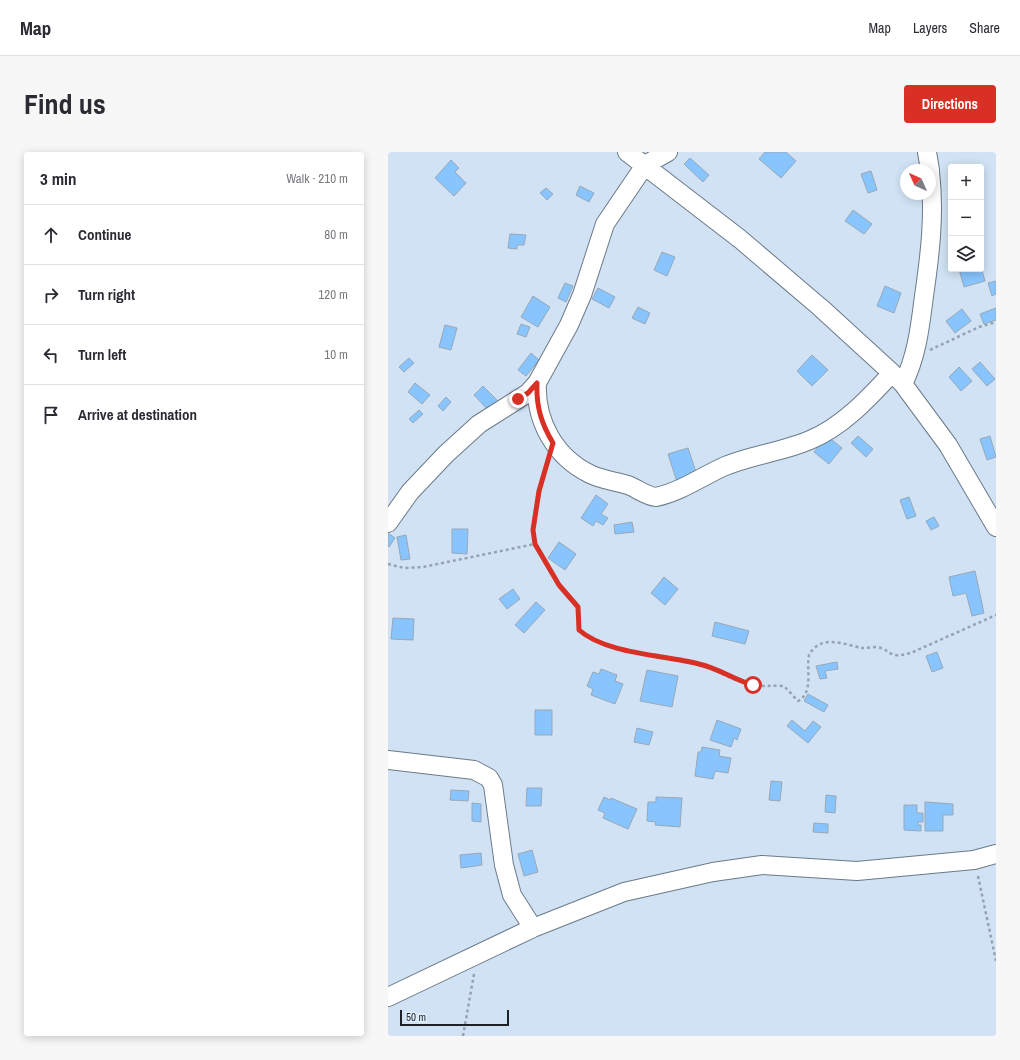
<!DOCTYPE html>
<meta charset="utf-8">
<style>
:root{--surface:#fff;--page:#f7f7f7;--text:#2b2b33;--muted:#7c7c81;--line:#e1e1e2;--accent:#d93025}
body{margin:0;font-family:"Archivo Narrow",sans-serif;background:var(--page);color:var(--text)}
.controls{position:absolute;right:12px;top:12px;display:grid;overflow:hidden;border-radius:4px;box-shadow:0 2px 10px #0003}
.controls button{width:36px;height:36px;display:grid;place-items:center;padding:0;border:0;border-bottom:1px solid var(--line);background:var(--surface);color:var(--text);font:20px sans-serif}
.compass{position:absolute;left:512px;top:12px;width:36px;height:36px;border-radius:50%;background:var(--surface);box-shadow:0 2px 10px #0003;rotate:315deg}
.scale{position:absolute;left:12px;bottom:10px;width:109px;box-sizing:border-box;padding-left:4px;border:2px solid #1b2127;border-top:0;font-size:11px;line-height:14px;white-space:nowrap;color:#1b2127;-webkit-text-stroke:3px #e0effd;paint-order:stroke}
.stop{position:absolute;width:12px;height:12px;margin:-9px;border:3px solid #d93025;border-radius:50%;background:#fff}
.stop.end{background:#d93025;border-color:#fff;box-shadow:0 1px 4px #0008}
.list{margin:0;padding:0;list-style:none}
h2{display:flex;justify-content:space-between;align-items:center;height:52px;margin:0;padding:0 16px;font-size:17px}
h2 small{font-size:13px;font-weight:400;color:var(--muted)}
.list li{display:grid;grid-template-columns:26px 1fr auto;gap:12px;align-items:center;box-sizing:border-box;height:60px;padding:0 16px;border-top:1px solid var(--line)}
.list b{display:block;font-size:15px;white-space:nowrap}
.list em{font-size:13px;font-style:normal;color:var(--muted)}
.icon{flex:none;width:22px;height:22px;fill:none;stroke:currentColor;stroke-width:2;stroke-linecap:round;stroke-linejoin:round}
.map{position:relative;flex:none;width:608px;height:884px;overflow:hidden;border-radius:4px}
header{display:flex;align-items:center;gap:24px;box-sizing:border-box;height:56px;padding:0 20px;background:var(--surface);border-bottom:1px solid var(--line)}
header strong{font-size:19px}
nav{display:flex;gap:22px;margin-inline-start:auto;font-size:14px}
.intro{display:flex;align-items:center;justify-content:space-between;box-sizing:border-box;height:96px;padding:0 24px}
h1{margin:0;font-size:28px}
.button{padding:10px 18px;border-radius:4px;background:var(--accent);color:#fff;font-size:14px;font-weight:700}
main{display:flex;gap:24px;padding:0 24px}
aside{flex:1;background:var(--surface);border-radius:4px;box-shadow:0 2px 10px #0003}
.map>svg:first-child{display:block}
</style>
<header>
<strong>Map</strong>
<nav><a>Map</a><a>Layers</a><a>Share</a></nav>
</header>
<div class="intro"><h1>Find us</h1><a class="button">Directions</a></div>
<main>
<aside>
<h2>3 min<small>Walk · 210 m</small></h2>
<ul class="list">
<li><svg class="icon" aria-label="ahead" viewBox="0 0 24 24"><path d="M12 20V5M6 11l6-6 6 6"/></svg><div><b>Continue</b></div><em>80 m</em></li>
<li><svg class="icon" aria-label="right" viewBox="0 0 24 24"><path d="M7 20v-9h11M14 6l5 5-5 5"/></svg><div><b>Turn right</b></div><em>120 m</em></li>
<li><svg class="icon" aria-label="left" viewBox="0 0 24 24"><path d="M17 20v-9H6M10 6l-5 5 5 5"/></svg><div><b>Turn left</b></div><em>10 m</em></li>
<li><svg class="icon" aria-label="arrive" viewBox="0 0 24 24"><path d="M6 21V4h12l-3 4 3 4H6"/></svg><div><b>Arrive at destination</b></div></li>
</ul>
</aside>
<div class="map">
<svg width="608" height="884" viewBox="0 0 608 884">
<rect width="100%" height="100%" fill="#d0e2f3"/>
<!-- building -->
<path fill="#88c5fe" stroke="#97a8b8" d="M377 0H398L408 9 393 26 371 7Z
M302 6 321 23 315 30 296 12Z
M63 8 71 16 67 20 78 31 66 44 47 26Z
M483 19 489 38 480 41 473 22Z
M192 34 206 41 201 50 188 43Z
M158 36 165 42 159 48 152 41Z
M465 58 484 72 476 82 457 69Z
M122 82 138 83 136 93H129V97L120 96Z
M274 100 287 105 279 124 266 118Z
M593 115 597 129 576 135 571 117H593Z
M608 129V142L604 144 600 131Z
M177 131 185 134 178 150 170 146Z
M497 134 513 141 506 161 489 154Z
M210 136 227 145 221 156 204 147Z
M145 144 162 155 150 175 133 165Z
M250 155 262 161 257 172 244 166Z
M608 156V168L596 172 592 162Z
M574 157 583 169 567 181 558 169Z
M133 172 142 175 138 185 129 182Z
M57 173 69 176 63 198 51 195Z
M143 201 151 208 138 224 130 218Z
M424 203 440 218 424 234 409 219Z
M21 206 26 211 16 220 11 215Z
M592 210 607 227 599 234 584 217Z
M571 215 584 229 573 239 561 225Z
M27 231 42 243 34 252 20 240Z
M95 234 111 250 101 259 86 243Z
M58 245 63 250 55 259 50 254Z
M31 258 35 262 25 271 21 267Z
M439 284 454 296 441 312 426 300Z
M470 284 485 297 478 305 463 291Z
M602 284 608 305 599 308 592 287Z
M300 296 309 323 289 330 280 302Z
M208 343 220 352 213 362 220 366 215 373 208 369 205 374 193 366Z
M521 345 528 364 519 367 512 348Z
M546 365 551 374 543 378 538 369Z
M244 370 246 380 227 382 226 373Z
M64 377H80L79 402 64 401Z
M0 381 7 386 1 395 0 394Z
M18 383 22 407 13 408 9 385Z
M171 390 188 402 177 418 160 406Z
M587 419 596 461 584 464 578 441 565 444 561 425Z
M276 425 290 437 277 453 263 441Z
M125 437 132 447 119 457 111 447Z
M148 450 157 458 136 481 127 473Z
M5 466 26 467 25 488 3 487Z
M327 470 361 479 357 492 324 484Z
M549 500 555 516 544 520 538 504Z
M449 510 450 517 437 519 439 526 432 527 428 514Z
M213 517 229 523 227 529 235 532 227 552 203 543 205 537 199 534 205 520 211 522Z
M259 518 290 524 284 555 252 549Z
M420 542 440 553 436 560 416 549Z
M147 558H164V583H147Z
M329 568 353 577 349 588 346 586 343 595 322 588Z
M404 568 417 579 425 569 433 575 420 591 399 574Z
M249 576 265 580 261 593 246 590Z
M314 595 332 598 331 604 343 606 340 621 327 619 325 627 307 624 310 600H313Z
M383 629 394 630 392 649 381 648Z
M139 636H154L153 654H138Z
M63 638 81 639 80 649 62 648Z
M438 643 448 644 447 661 437 660Z
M216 645 222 648 223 646 249 657 240 677 215 666 217 661 210 658Z
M268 645 294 646 292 675 267 673 268 670 259 669 260 650H268Z
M537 650 565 652V663H555V679H537Z
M84 651 93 652V670L84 669Z
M516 653H529V661H535V670H530V673H533V679L516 678Z
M426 671 440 672V681L425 680Z
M144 698 150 720 136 724 130 702Z
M93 701 94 713 73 716 72 703Z"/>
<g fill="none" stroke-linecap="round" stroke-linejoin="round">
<defs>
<path id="minor" d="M239 0 352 87 433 156 504 221 515 232 560 293 608 375
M539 0 542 18
M149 231C147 269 167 305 202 322 214 328 227 329 240 333 250 337 258 344 268 345 292 340 313 325 335 315 363 303 394 300 422 288 454 275 481 246 504 221
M515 232C529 204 532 175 536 144 542 103 547 61 542 20
M0 371 22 340 58 302 91 272 140 241 149 231 181 173 194 143 217 72 257 13 280 0
M0 608 86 618 101 626 105 633 116 713 124 743 145 776
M0 845 145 776 236 740 325 720 374 713 469 719 586 708 608 702"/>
</defs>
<!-- minor casing -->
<use href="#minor" stroke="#6a7a89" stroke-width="20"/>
<!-- path -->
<path stroke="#95a3b0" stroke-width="2.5" stroke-dasharray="3 3" stroke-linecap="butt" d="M542 198 591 175 608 170
M159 308 147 364 145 378 147 392 171 433 190 455 191 478C220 502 276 502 312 512 327 516 339 526 354 530 369 536 381 533 396 534L410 549C426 541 418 517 421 503 433 481 457 493 474 496 480 496 487 494 493 496 498 497 501 502 507 503 513 504 519 502 525 500L608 463
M0 412 16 416 35 415 147 392
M590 724 608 809
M75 884 86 822"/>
<!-- minor -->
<use href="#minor" stroke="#fff" stroke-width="18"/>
</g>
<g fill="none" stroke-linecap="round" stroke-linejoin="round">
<!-- route -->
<path stroke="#d93025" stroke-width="5" d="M130 247 140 241 149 231C148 254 153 271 165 291L151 339 145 378 147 392 171 433 190 455 191 478C218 502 277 503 311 512 330 516 346 528 365 533"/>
</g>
</svg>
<div class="controls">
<button>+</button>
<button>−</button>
<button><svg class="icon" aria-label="layers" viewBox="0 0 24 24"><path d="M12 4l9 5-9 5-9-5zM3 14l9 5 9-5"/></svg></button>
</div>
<svg class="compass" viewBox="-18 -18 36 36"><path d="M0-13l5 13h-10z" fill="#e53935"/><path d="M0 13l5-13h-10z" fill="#7c7c81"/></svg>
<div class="scale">50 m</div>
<div class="stop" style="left:365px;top:533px"></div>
<div class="stop end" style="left:130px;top:247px"></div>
</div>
</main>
